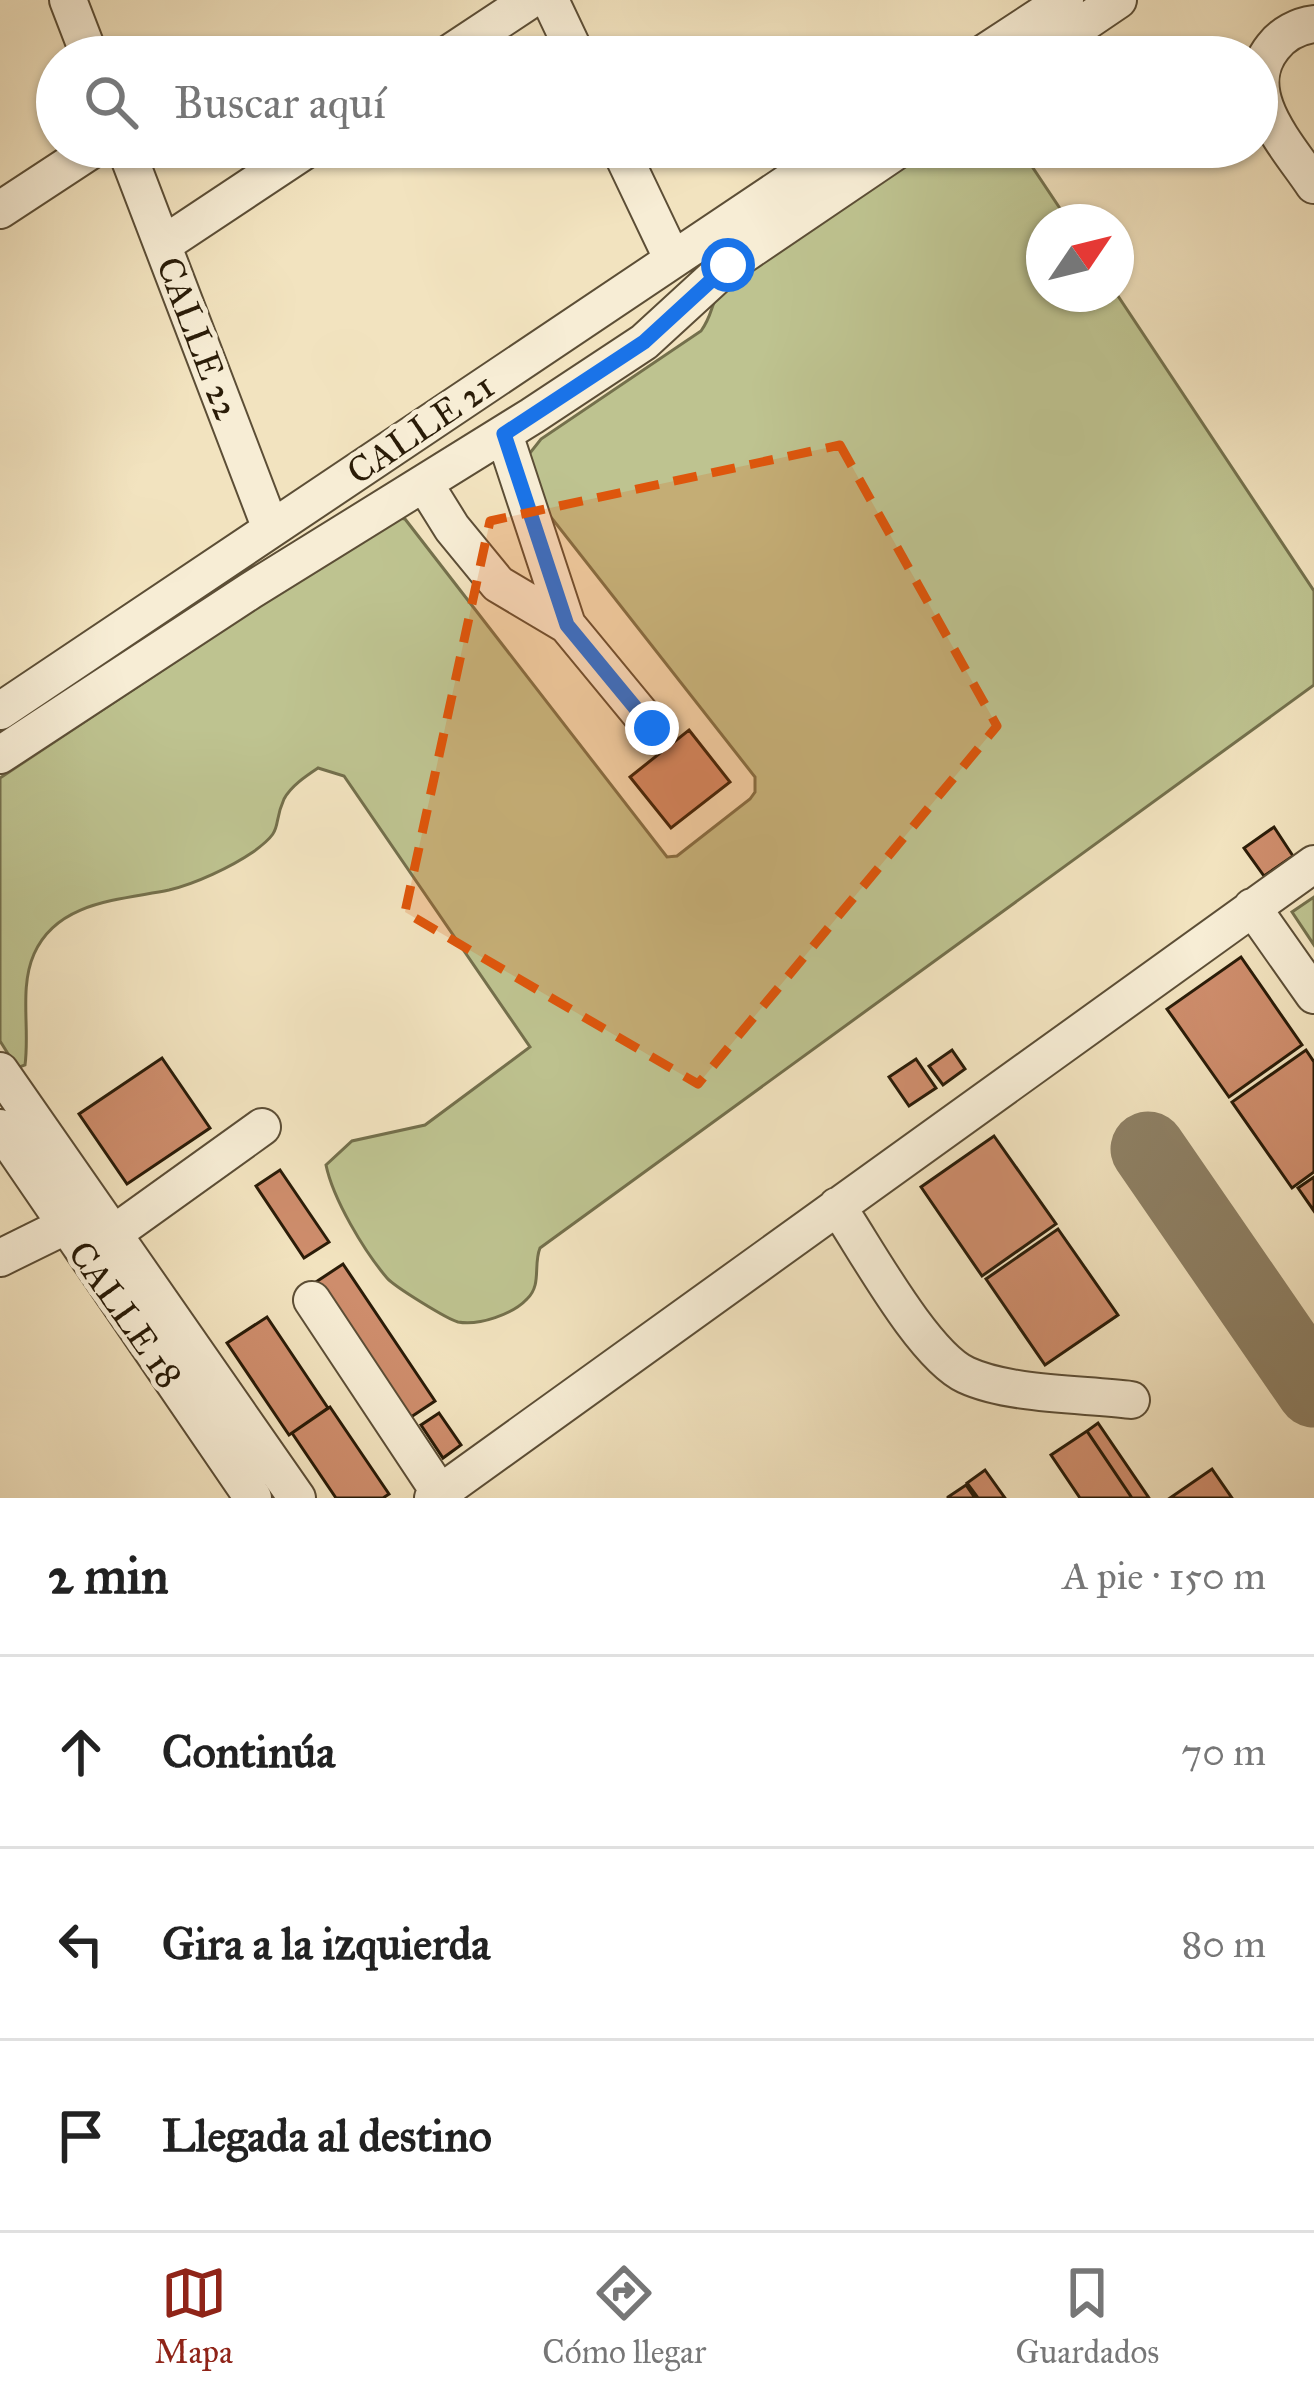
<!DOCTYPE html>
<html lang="es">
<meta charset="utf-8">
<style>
:root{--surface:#fff;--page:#f2f2f2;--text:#222;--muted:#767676;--line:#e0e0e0;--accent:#8f2418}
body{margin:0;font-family:"IM FELL Great Primer",serif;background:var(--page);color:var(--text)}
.compass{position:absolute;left:1026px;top:204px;width:108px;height:108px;border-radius:50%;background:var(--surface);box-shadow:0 3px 9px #0004;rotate:55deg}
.stop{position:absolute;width:36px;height:36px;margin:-27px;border:9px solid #1a73e8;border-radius:50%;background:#fff}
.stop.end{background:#1a73e8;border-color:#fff;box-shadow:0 3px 12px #0008}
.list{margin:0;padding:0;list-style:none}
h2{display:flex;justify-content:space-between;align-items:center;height:156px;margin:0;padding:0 48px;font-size:51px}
h2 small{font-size:39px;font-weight:400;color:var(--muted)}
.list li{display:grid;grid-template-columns:78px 1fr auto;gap:36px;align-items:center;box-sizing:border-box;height:192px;padding:0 48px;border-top:3px solid var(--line)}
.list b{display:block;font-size:45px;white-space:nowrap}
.list em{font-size:39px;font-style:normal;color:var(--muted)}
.icon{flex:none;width:66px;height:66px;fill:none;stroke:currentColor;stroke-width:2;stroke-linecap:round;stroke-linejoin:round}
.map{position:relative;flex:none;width:1314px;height:1498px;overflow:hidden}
.search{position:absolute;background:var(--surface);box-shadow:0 3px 9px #0004;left:36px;right:36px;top:36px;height:132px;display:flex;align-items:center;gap:30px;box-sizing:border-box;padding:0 42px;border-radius:66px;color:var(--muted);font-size:45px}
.sheet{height:732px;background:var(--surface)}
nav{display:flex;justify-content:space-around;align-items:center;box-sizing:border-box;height:168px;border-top:3px solid var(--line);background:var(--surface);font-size:33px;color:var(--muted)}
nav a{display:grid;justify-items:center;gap:6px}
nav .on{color:var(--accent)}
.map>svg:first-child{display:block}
</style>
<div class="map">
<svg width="1314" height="1498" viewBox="0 0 1314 1498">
<rect width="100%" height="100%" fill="#f2e3bf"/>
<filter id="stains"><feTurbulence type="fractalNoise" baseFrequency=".00167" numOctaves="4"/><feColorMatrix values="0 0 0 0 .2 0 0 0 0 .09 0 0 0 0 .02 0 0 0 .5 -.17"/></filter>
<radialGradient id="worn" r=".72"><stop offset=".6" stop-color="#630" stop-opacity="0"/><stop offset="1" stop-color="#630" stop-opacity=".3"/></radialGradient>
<!-- green -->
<path fill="#bec390" stroke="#74704c" stroke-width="3" d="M930 147H1019L1069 222H1044V294L1116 293 1314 591V685L540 1248C533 1265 542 1285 527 1299 513 1314 479 1326 458 1322 447 1319 395 1287 387 1278 364 1251 333 1199 326 1165L352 1141 425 1125 530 1047 344 776 318 768C306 776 291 786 284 799 271 828 286 828 253 852 231 867 195 884 169 890 120 900 57 901 34 954 19 988 30 1029 25 1065L17 1068 0 1041V778L393 517 405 519 667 857 677 856 750 799 755 792V777L543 507 526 458 541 439 701 331C716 310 708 301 729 282Z
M1314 897V945L1292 912Z"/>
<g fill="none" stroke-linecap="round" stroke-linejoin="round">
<!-- taxiway -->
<path stroke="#8e8064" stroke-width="75" d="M1148 1149 1314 1390"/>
</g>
<!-- building -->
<path fill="#ce8d6c" stroke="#2a1c08" stroke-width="3" d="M689 730 730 782 671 828 630 777Z
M1274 827 1293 856 1264 876 1244 848Z
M1241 957 1302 1045 1229 1097 1167 1009Z
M952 1050 965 1069 943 1085 929 1066Z
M1306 1050 1314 1062V1172L1292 1188 1232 1102Z
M162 1058 210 1128 127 1184 79 1114Z
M916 1059 936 1088 909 1106 889 1077Z
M994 1136 1056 1224 982 1276 921 1187Z
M280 1170 329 1242 304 1258 256 1186Z
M1314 1177V1211L1298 1188Z
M1058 1229 1118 1315 1045 1365 986 1279Z
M343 1264 435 1401 408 1419 316 1282Z
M267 1317 328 1408 289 1435 227 1343Z
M330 1407 389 1494 383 1498H336L292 1433Z
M439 1413 461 1445 443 1458 421 1425Z
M1098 1423 1149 1498H1132L1087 1431Z
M1087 1431 1132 1498H1080L1051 1455Z
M1212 1469 1232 1498H1170Z
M985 1470 1005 1498H978L967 1483Z
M966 1485 975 1498H948V1497Z"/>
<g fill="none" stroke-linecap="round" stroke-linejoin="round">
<defs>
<path id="minor" d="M68 0 90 57
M550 0 577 57
M1314 24C1298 26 1283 34 1273 47 1236 93 1289 147 1314 185
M444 57 530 0
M978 57 1065 0
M1034 57 1118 0
M125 147 271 529
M619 147 672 258
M0 210 96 147
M164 244 310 147
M504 434 567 625
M424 483 452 528 498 584 567 625 652 728
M0 711 841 147
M0 755 250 591 532 416 644 342 728 265 902 147
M1252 907 1314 995
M0 1071 297 1498
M0 1128 253 1498
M837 1206C866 1249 923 1355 966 1375 1009 1395 1083 1394 1131 1400
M113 1234 262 1127
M0 1258 65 1226
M312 1300 440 1493
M433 1498 1314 864"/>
</defs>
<!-- minor casing -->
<use href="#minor" stroke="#5c4e36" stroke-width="40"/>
<!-- minor -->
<use href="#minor" stroke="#f7edd5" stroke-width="36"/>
</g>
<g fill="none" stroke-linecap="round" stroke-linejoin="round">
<!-- route -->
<path stroke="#1a73e8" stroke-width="15" d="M652 728 567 625 504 434 644 342 728 265"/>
</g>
<!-- marked area -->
<path fill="#de560c" fill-opacity="0.2" stroke="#de560c" stroke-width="9" stroke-dasharray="24 15" stroke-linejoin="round" d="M840 445 997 726 698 1084 405 912 490 521Z"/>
<g text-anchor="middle" stroke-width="10" stroke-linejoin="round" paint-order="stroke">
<!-- street labels -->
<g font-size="36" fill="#2a1c08" stroke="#f7edd5">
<text transform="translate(199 338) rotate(69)" y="13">CALLE 22</text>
<text transform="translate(420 428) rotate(-34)" y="13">CALLE 21</text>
<text transform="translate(126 1314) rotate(55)" y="13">CALLE 18</text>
</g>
</g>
<rect width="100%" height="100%" filter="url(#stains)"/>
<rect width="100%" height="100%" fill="url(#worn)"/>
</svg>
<svg class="compass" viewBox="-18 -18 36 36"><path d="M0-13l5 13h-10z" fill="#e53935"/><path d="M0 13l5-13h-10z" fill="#767676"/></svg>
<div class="stop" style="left:728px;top:265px"></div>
<div class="stop end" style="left:652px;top:728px"></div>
<div class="search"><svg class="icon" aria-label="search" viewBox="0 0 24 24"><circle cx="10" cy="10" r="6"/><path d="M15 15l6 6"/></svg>Buscar aquí</div>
</div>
<section class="sheet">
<h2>2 min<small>A pie · 150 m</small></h2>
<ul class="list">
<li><svg class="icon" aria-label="ahead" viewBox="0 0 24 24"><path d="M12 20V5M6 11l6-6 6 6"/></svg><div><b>Continúa</b></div><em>70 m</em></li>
<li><svg class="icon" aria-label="left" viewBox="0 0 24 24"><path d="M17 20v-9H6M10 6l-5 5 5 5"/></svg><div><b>Gira a la izquierda</b></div><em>80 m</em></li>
<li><svg class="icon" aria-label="arrive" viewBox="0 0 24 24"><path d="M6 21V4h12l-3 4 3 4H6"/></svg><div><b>Llegada al destino</b></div></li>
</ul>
</section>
<nav>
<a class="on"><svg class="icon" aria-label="map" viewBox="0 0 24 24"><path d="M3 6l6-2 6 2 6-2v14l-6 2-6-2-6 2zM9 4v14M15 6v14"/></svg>Mapa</a>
<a><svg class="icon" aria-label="directions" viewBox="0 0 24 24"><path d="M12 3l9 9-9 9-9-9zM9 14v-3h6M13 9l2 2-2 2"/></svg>Cómo llegar</a>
<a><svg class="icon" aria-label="saved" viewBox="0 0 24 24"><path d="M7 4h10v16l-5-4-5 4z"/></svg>Guardados</a>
</nav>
